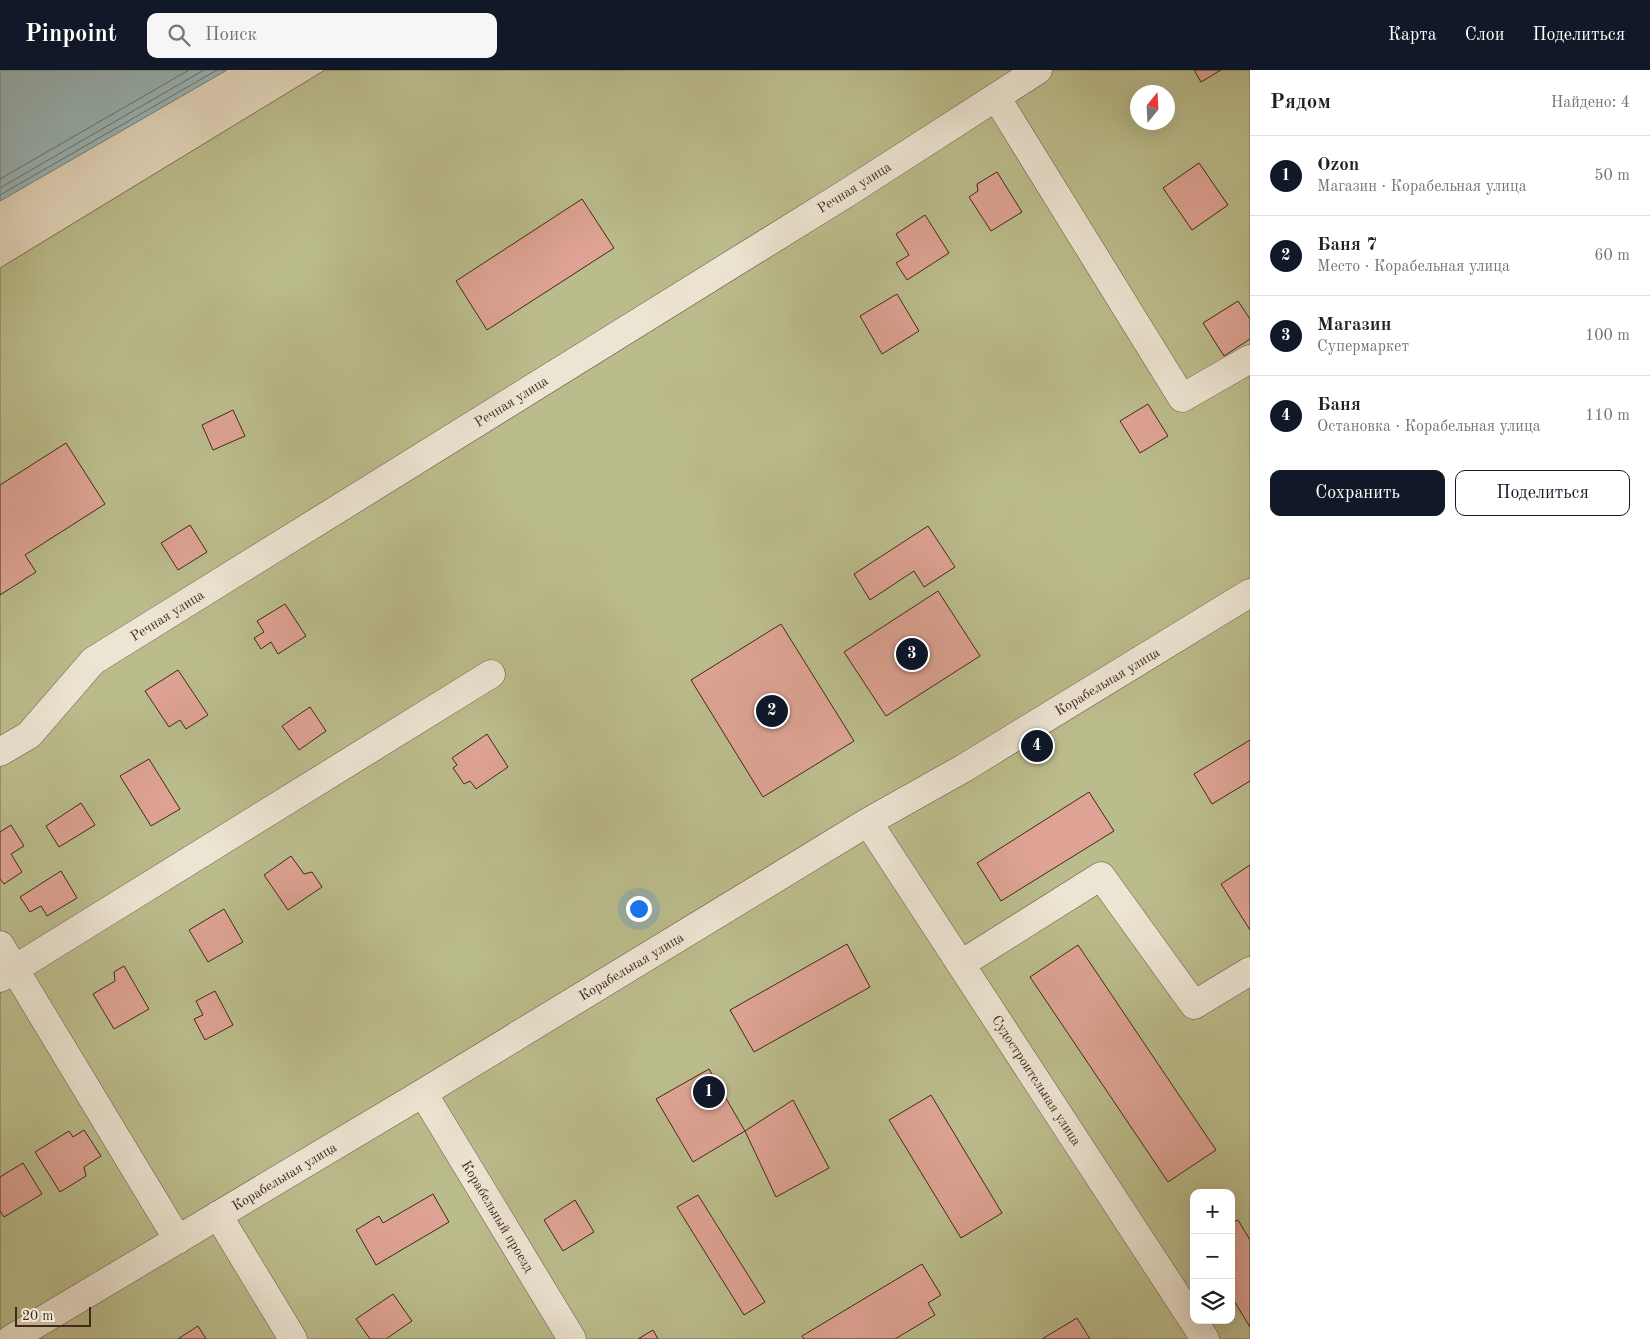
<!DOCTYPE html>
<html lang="ru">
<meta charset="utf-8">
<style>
:root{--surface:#fff;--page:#f6f6f6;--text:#202124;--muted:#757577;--line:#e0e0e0;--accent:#111827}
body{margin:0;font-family:"Old Standard TT",serif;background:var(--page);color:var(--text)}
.controls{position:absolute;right:15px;bottom:15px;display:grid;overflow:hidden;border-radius:10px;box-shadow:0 5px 20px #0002}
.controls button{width:45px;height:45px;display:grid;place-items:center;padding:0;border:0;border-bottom:1px solid var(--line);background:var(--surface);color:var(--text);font:25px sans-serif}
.compass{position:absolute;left:1130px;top:15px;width:45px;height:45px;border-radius:50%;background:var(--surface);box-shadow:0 5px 20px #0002;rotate:18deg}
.scale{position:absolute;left:15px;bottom:12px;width:76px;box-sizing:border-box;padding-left:5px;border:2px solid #412818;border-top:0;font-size:14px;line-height:18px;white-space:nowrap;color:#412818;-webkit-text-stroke:4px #ede5d3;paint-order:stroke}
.you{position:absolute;left:638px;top:838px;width:18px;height:18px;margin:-12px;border:4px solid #fff;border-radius:50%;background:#1a73e8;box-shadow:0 0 0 8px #1a73e833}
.badge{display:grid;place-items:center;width:32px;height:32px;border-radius:50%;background:var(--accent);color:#fff;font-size:16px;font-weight:700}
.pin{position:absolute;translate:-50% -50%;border:2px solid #fff;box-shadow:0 1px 5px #0006}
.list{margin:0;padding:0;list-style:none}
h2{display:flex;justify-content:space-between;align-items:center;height:65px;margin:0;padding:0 20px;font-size:21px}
h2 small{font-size:16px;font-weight:400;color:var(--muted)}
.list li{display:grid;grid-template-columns:32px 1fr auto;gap:15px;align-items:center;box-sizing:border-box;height:80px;padding:0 20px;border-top:1px solid var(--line)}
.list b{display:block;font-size:19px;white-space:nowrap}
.list p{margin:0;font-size:16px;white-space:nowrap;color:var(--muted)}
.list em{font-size:16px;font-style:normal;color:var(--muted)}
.actions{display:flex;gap:10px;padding:15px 20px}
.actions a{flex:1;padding:11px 0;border:1px solid var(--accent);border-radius:10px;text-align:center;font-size:18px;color:var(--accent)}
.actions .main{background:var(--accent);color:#fff}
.icon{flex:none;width:28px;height:28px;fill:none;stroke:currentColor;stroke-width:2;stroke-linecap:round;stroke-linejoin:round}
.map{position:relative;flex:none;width:1250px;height:1269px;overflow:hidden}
header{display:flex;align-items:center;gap:30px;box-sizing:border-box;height:70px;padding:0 25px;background:var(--accent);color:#fff}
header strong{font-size:24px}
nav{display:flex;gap:28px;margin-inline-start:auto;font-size:18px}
.search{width:350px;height:45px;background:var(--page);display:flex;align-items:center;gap:12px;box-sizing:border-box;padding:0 18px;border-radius:10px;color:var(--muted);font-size:19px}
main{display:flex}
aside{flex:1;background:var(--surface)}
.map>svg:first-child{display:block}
</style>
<header>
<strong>Pinpoint</strong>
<div class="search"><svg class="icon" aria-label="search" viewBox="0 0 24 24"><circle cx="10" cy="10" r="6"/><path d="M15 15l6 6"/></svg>Поиск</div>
<nav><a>Карта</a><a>Слои</a><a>Поделиться</a></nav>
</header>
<main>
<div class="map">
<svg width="1250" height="1269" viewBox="0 0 1250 1269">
<rect width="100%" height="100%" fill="#e3d7bc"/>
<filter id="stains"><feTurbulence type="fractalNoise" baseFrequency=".004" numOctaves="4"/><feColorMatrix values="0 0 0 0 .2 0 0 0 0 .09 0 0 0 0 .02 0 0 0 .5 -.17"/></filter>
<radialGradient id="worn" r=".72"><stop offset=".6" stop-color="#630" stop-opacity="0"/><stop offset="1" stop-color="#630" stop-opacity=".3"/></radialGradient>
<!-- green -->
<path fill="#bbbc8c" stroke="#7e7252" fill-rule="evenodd" d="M325 0H1250V1269H0V198ZM1138 22H1168V52H1138ZM1194 1123H1231V1250H1194Z"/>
<!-- water -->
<path fill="#99b7ba" stroke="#767e79" d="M0 0H227L0 131Z"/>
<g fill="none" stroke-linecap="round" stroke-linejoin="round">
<!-- shore -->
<path stroke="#6d7069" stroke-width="1" d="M0 109 189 0
M0 118 204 0
M0 125 217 0"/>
</g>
<!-- building -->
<path fill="#dea394" stroke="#412818" d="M1194 0H1221L1201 12Z
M1199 93 1228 135 1192 160 1163 118Z
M997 102 1022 142 991 161 969 127 978 121 977 114Z
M582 129 614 178 487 260 456 211Z
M925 145 949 183 907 210 896 193 909 185 896 164Z
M897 224 919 261 882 284 860 246Z
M1238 231 1250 249V269L1224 286 1203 253Z
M1148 334 1168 366 1140 383 1120 351Z
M233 340 245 366 213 380 202 355Z
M66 373 105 434 25 485 36 502 0 525V415Z
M190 455 207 482 178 500 161 473Z
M928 456 955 497 924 517 914 501 870 530 854 504Z
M938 521 980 586 886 646 844 582Z
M285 534 306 566 278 584 271 572 261 579 254 568 264 562 257 551Z
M781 554 854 671 763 727 691 610Z
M178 600 208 645 186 659 180 650 169 657 145 621Z
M310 637 326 661 299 680 282 656Z
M487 664 508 697 476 719 470 711 464 714 453 698 457 695 452 688Z
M1250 670V711L1212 734 1194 704Z
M149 689 180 739 151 756 120 706Z
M1089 722 1114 761 1001 831 977 793Z
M81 733 95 755 59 777 46 756Z
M11 755 24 776 11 784 22 802 4 814 0 809V762Z
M291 786 304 804 312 802 322 817 288 840 264 805Z
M1250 795V860L1221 814Z
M61 801 77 828 47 846 41 836 30 842 20 827Z
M224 839 243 872 208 892 189 860Z
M847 874 870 917 754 982 730 940Z
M1078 875 1216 1080 1168 1112 1030 907Z
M124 896 149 939 114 959 93 924 115 911 114 902Z
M215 921 233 955 205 970 194 949 203 945 196 931Z
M709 999 745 1061 693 1092 656 1029Z
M931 1025 1002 1143 961 1168 889 1050Z
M793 1030 829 1098 776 1127 745 1061Z
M84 1060 101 1086 84 1097 86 1106 60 1122 35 1082 69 1061 73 1067Z
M23 1093 42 1124 4 1147 0 1141V1107Z
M433 1124 449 1152 376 1195 356 1160 379 1146 383 1153Z
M698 1125 765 1232 744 1245 677 1137Z
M575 1130 594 1162 563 1181 544 1150Z
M1238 1150 1250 1170V1257L1231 1226V1153Z
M922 1194 941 1225 928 1233 935 1245 895 1269H804L802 1266Z
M393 1224 412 1251 386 1269H370L356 1249Z
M1077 1248 1090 1269H1042Z
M198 1256 206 1269H178Z
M653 1260 658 1269H638Z"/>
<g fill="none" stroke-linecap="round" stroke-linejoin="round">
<defs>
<path id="minor" d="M996 27 1182 328 1250 289
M0 682 29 665 93 591 850 121 1038 0
M868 752 1205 1269
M0 875 178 1170
M961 894 1101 806 1194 935 1250 901
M0 908 491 604
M423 1023 572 1269
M218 1145 293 1269
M11 1269 423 1023 868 752 964 698 1250 523"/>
</defs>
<!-- minor casing -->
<use href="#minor" stroke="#6a5441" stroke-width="29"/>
<!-- minor -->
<use href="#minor" stroke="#ede5d3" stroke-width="28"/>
</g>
<g text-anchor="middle" stroke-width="4" stroke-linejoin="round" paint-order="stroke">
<!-- street labels -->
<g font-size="14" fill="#412818" stroke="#ede5d3">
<text transform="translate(854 117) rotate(-32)" y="5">Речная улица</text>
<text transform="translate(511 331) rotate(-32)" y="5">Речная улица</text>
<text transform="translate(167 545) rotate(-32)" y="5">Речная улица</text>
<text transform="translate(1107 611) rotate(-31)" y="5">Корабельная улица</text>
<text transform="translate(631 896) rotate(-31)" y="5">Корабельная улица</text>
<text transform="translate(1037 1010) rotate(57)" y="5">Судостроительная улица</text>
<text transform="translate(284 1106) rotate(-31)" y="5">Корабельная улица</text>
<text transform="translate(498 1146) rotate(59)" y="5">Корабельный проезд</text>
</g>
</g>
<rect width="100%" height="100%" filter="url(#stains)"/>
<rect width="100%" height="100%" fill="url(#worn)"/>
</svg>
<div class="controls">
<button>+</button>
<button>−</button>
<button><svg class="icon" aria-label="layers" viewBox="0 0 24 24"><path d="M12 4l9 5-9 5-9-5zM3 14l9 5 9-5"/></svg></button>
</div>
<svg class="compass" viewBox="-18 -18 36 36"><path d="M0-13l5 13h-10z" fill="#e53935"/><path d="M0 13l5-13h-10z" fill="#757577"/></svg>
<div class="scale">20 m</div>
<div class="you"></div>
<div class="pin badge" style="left:709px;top:1022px">1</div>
<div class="pin badge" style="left:772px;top:641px">2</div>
<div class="pin badge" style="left:912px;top:584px">3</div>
<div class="pin badge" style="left:1037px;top:676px">4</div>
</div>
<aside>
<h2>Рядом<small>Найдено: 4</small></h2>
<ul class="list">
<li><span class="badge">1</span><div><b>Ozon</b><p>Магазин · Корабельная улица</p></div><em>50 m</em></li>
<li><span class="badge">2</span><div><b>Баня 7</b><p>Место · Корабельная улица</p></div><em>60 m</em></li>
<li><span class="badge">3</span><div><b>Магазин</b><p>Супермаркет</p></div><em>100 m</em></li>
<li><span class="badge">4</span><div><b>Баня</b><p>Остановка · Корабельная улица</p></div><em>110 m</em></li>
</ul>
<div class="actions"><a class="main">Сохранить</a><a>Поделиться</a></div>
</aside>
</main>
